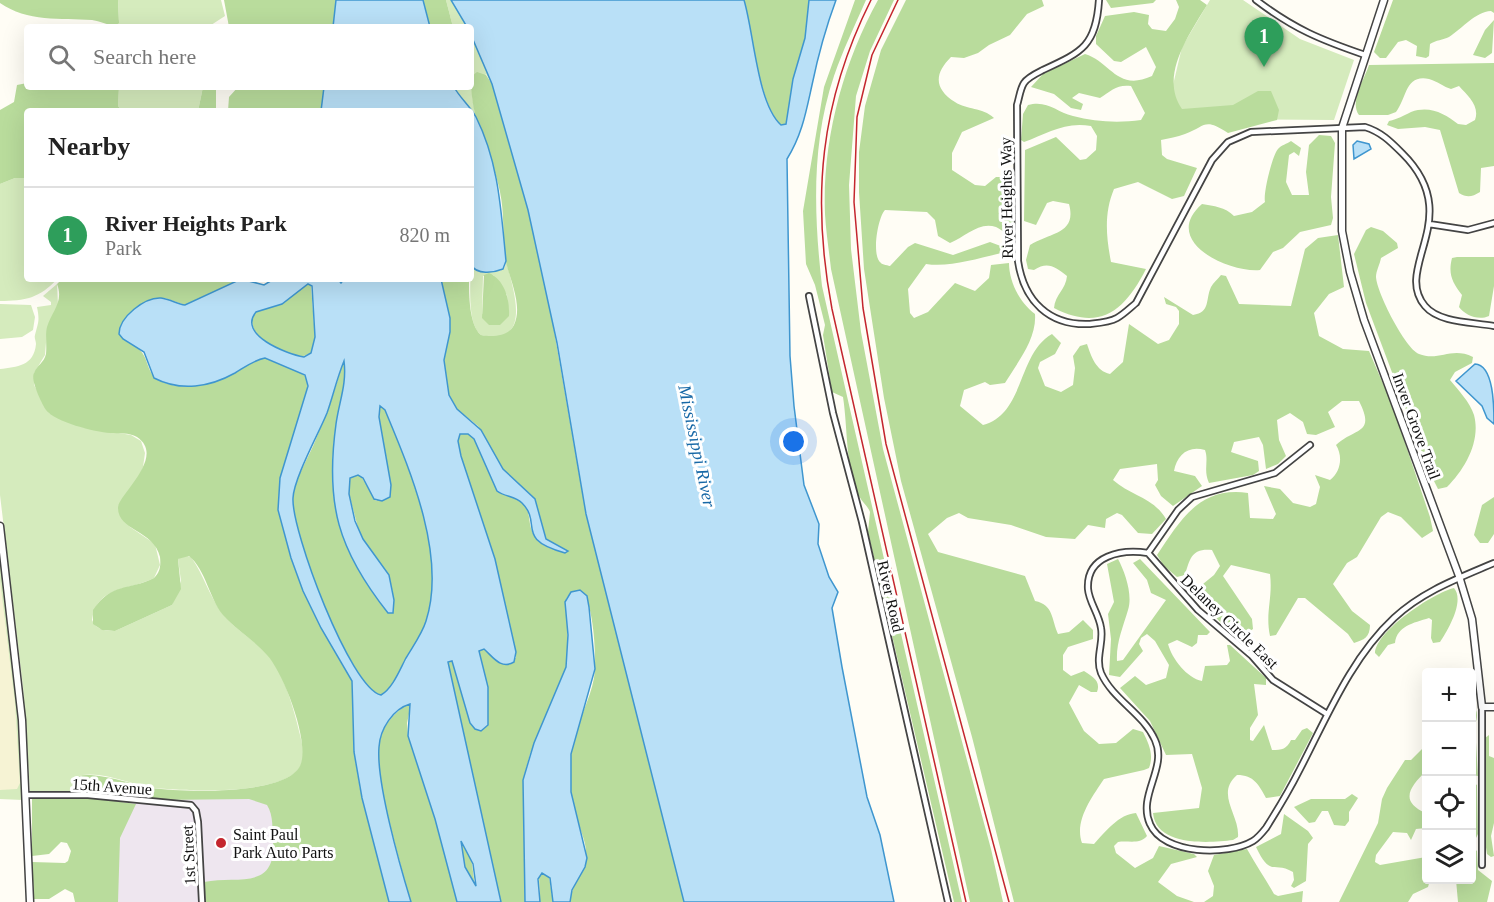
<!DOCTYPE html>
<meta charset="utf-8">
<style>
:root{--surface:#fff;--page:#f6f6f6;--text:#222;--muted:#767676;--line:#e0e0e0;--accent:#c4262e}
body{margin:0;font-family:Georgia,serif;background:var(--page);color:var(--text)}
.controls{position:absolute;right:18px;bottom:18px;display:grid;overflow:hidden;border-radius:6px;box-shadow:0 6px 24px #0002}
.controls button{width:54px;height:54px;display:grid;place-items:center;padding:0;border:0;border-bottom:2px solid var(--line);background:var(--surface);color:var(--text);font:30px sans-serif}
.you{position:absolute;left:794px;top:442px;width:21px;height:21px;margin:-15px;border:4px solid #fff;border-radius:50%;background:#1a73e8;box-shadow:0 0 0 9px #1a73e833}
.badge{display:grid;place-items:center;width:39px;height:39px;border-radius:50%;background:var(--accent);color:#fff;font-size:20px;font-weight:700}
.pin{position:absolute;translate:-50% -50px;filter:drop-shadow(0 2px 3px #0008)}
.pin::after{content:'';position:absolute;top:32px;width:21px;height:18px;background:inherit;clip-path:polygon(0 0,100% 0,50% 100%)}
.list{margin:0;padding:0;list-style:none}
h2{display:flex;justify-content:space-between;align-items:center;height:78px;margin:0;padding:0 24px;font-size:26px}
h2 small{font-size:20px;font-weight:400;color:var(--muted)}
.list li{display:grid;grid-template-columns:39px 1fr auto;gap:18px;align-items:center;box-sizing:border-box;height:96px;padding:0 24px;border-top:2px solid var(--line)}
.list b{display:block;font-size:22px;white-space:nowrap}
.list p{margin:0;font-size:20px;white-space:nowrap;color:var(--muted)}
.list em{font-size:20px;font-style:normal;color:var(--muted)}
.icon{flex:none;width:33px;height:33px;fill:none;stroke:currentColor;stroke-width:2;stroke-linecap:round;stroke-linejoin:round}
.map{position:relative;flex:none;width:1494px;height:902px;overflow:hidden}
.search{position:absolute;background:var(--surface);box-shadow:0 6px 24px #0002;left:24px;top:24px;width:450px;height:66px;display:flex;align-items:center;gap:15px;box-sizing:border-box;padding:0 21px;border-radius:6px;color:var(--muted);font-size:22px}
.panel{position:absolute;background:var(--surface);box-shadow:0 6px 24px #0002;left:24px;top:108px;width:450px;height:174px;border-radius:6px}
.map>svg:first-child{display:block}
</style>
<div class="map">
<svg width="1494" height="902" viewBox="0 0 1494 902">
<rect width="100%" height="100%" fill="#fffdf5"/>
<!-- industrial -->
<path fill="#eee6ef" d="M112 796 275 799 279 902H117Z"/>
<!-- farmland -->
<path fill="#f6f3d4" d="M0 551 12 649 23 797H0Z"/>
<!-- green -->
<path fill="#d5ebbd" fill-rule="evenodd" d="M118 0H221L225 16 208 27H110L107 24 115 26 119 20Z
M446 0H451L467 27H453Z
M1210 0H1243L1300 39 1354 60 1334 120 1165 119 1182 47Z
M471 35 492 84 486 74 472 97 476 117 454 87H471Z
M119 87H203L198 111H122L118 106Z
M15 178H27V279H57C40 298 25 301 0 301V184Z
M506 261C513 288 534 347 481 335 466 323 471 280 471 264L472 267 500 271 505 267ZM493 275 507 295 509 316 482 314 483 276Z
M57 284 58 305 47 330 45 355 34 373V385L49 413 82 427 131 435 141 441 145 453 143 467 137 482 118 506 130 527 155 544 160 565 154 578C129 591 97 585 92 620 96 630 106 631 115 631L172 605 181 581 178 559 184 555 191 557C204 575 209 596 222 613 235 630 255 640 269 656 284 676 291 700 297 723 300 736 307 755 300 767 282 796 185 791 155 788 131 785 98 768 75 777L73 789 75 792 30 791 23 687 0 495V369C17 367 34 366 36 344 36 341 34 338 35 335 38 322 40 322 37 307L51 305V302L43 296Z
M0 304 31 305 35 317 33 330 22 337 0 339Z
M0 551 18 707 23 800 0 799V790L17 789 20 783 15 703 0 580Z"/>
<!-- forest -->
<path fill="#b9dc9c" d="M0 0H118L119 23 115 26C107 25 100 21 92 20 61 18 27 22 0 3Z
M224 0H336L333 27H229Z
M423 0H446L453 27H430Z
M744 0H809L805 38 793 79 786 124 781 125C758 102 753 33 744 0Z
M855 0H866C855 25 843 50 834 76 811 144 814 216 822 286L962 902H954L868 532 870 512C868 506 862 502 859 496 845 466 848 429 843 397L832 392 823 335 825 325 815 285 806 264 803 211 824 87Z
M878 0H894L870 51 856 96 849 185 851 249 861 332 883 449 991 849 1003 902H970L831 269C829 251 826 232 825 214 822 141 843 63 878 0Z
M906 0H1042L1044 6 1027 14 1010 35 989 45 978 53 964 58 951 57C935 73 933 88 955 102 967 110 982 107 994 118L962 132 952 153V170L975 185 985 186 996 177H1012L1014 235C1006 236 1003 230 996 227 979 221 965 237 950 243L938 236 935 220 927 212 885 210C878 217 871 256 881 263 881 264 890 266 890 266L908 247 915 243 953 255 990 242 1006 248 1007 252C981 257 951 268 926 264L908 289 910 313 914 318 928 312 955 283 975 291 989 278 991 265 1009 263C1009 282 1020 303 1035 314 1037 339 1017 363 1005 383L990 385 985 382 964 390 960 406 983 425C1025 414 1017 354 1052 334L1061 343 1055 354 1040 362 1038 368 1045 386 1061 392 1073 385 1075 368 1073 356 1080 346 1087 344C1091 356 1096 371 1110 374L1123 362 1129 324 1158 344 1169 340 1179 324V311L1176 307 1166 304 1164 297 1193 315C1211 312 1205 300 1211 287 1213 283 1218 279 1221 275L1226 276 1239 304 1291 306 1305 249 1318 238 1338 235 1344 287 1329 294 1314 313 1319 336 1343 349 1369 351 1393 407 1430 517 1433 531 1422 538 1401 517 1388 512 1381 517 1357 557 1347 563 1333 584 1352 611 1370 625C1370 637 1364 640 1354 643L1348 634 1305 598H1298L1276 635 1270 636C1265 612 1273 599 1270 574L1231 565 1223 576 1252 619 1253 629 1241 637 1227 629 1192 593 1214 575 1220 566 1212 550C1192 548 1190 558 1185 575L1177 577 1164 566 1157 555C1180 521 1199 486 1248 493L1250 518 1273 519 1276 514 1264 486 1280 489 1293 503 1310 507 1316 504 1320 487 1315 475 1330 480C1341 472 1343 456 1336 445 1355 427 1376 435 1359 401H1342L1328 412 1335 427 1316 435 1307 434 1303 422 1290 413 1277 420 1279 440 1286 456 1278 464 1266 469 1263 445 1259 437 1234 442 1231 452 1258 461 1259 471 1253 475 1209 483C1203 470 1209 461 1205 450 1188 445 1177 455 1174 471L1195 476 1202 486 1173 506 1161 496 1155 485 1158 480 1157 464 1120 469 1113 480C1131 496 1153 497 1166 519L1152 534 1138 533 1122 515 1117 513 1106 519 1105 528 1088 525 1075 539 1046 537 1011 525 968 518 959 513 947 518 928 534 938 552 1025 576 1035 601C1054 605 1051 619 1058 634L1069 632 1083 620 1093 630V639L1068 647 1063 655V670L1071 676 1084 671C1093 677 1101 681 1097 692H1091L1079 685 1069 703 1084 731 1099 744 1116 743 1133 729 1143 732C1149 744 1154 755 1149 768L1144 770 1104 779C1092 797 1074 821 1082 843L1094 844C1105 832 1119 814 1136 813L1147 836C1139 845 1128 840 1118 842L1114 846 1116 853 1135 868 1153 858 1159 846 1194 854 1197 857 1171 864 1158 882 1177 896 1194 902H1014L972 737 901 481 884 398 864 269 859 192V152L865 106 881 50Z
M1106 0H1156L1153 3 1111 8Z
M1176 0H1200L1207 5C1189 35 1159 76 1182 109L1233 105 1258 91H1271L1279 110 1277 120 1228 133C1204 117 1206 126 1185 134 1177 137 1169 138 1161 140L1162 155 1167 159 1197 168 1184 196 1172 199 1138 182 1114 189C1104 213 1106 236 1111 262L1146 269C1125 310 1101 332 1054 308 1055 295 1066 289 1067 276 1055 267 1048 261 1034 270L1028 269 1026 260 1030 245C1051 232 1077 234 1069 204L1053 201 1047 203 1036 225 1024 221 1025 150 1056 137 1080 160 1086 159 1096 150 1097 136 1091 126C1065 121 1046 134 1024 142L1021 140 1023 114 1028 105C1048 100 1056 112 1073 116 1095 122 1119 123 1141 120L1145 113 1131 86C1117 84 1111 91 1100 98L1079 93 1072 98 1083 104 1081 110 1071 108 1054 94 1031 87 1043 74 1085 54C1111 62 1117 92 1152 76L1156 67 1146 47 1121 62 1114 61 1096 44V36L1105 16 1134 12 1149 15 1148 24 1152 29 1166 31 1175 19 1179 7Z
M1393 0H1494V13L1491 11C1475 12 1463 28 1449 37 1443 40 1436 40 1430 44L1429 56 1426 58 1416 56 1417 46 1406 40 1398 42 1386 58H1380L1374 52Z
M1494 20 1492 53 1485 58 1473 55 1485 30Z
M1494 63V166L1481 168 1480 192C1472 197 1467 198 1459 193L1440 130 1425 127 1398 129 1387 125 1389 121C1398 119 1403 116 1411 112 1430 105 1445 114 1458 124L1466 125 1475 120C1480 106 1468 96 1459 86L1451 89C1444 87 1437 81 1429 79 1405 74 1407 98 1396 112L1388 115H1359C1349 102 1365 78 1369 65Z
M477 72 486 75 492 84 528 210 552 319 586 514 684 902H570C571 884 586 873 586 855 587 842 579 828 576 816 569 792 568 767 573 743 578 720 590 700 594 678 597 661 594 598 580 590L571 592 566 599 568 644 566 667 530 754 523 780 525 902H501L448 662 452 661 470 723 475 729 481 731 488 725V687L479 651 484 649 493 658H516V652L495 559 461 456 458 441 460 434H468L474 439 497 491C506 497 519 496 525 506 529 512 529 518 530 524 534 545 549 549 568 552L546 539 535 499 503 469 478 426 457 409 449 395 444 360 450 332V318L441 279H469C469 294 469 325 481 335 492 337 508 337 514 325 523 306 510 280 506 262 502 239 505 215 500 192 493 154 467 116 472 76Z
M27 83V87L50 90 119 87 118 106 122 111H27V178H15L0 184V110L14 102 17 85Z
M203 87 216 88V111H198Z
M238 87H324L321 111H228L229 97Z
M1319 135 1331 136 1335 143 1331 197 1333 218 1331 225 1300 232 1283 248 1273 252 1260 270C1228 273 1160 241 1202 204 1214 206 1225 207 1234 216L1252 212 1265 202C1263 194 1272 156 1278 149 1281 145 1287 144 1291 141L1301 148 1299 156 1294 152 1289 155 1286 182 1292 195H1309L1306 172 1309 145Z
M1371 227 1383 231 1397 243 1398 248 1381 258C1380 264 1376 271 1376 277 1377 293 1405 348 1419 354 1439 362 1451 346 1473 357L1472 363 1455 372 1450 380C1458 390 1470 402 1474 415 1481 441 1465 469 1447 487L1438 489 1429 471 1366 303 1354 254 1366 230Z
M1457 257H1494V286L1489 316C1478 321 1465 315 1459 307L1462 295C1452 282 1448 274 1452 258Z
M489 273C505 280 510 300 509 316L500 325H489L482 318 484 275Z
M62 279H241L185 305 165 298 152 299 133 345C150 354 145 370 156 378 179 394 213 385 236 372 245 367 254 360 265 358L281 362 307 377V390L280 478 278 510 291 558 303 591 321 628 352 681 354 752 360 789 389 902H206L204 882C236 875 276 892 273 842 272 830 274 816 267 805L249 799 158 800 75 792 73 789 72 779C86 767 133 785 152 788 181 792 285 796 300 766 311 743 283 672 267 655 254 640 236 630 223 615 209 598 206 570 189 556L178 559 181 589 172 605 115 631 102 630 93 624V610C112 582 128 591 154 578 160 572 161 566 160 557 154 530 118 531 118 508 117 496 167 457 137 437 129 432 118 434 110 433 95 432 55 422 46 410 42 404 30 380 34 373 37 365 44 363 46 354 47 345 45 335 47 327 52 311 64 302 57 284Z
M308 284 311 286 315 337 311 353 301 357C283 351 251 341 252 319L256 312 282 304Z
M343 362C350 381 339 403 336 424 325 503 339 550 388 613H392L393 594 389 575 360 535 349 494 350 478 355 475 361 476 376 501 391 485 379 417 380 406 385 410C410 471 447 555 426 621 422 634 413 646 406 658 400 669 393 688 381 695 351 688 287 524 293 494 297 475 309 457 316 439 327 414 336 388 343 362Z
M1494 497V534L1488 543H1480L1474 535 1482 505Z
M1118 559C1125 572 1133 595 1128 610 1123 627 1116 643 1117 661L1123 660 1166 600 1151 593 1147 580 1133 563 1140 559 1210 632 1207 635H1198L1197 643 1192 647 1177 640 1168 644C1172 659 1187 678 1202 681L1205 666 1227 665 1230 661 1227 645H1230L1266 678V685L1254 684 1258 715 1250 728V740L1253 741 1264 725 1272 750C1282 750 1287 749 1291 740H1295L1302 730 1307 728 1313 733 1280 796 1266 798C1259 785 1254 775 1237 775 1215 794 1240 815 1238 837L1233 840C1210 843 1156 847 1153 813L1199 808 1202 788 1192 754 1166 755 1150 721 1120 688 1135 676 1146 685 1166 678 1169 665 1155 641 1147 634 1141 638 1139 644 1143 651 1120 677 1109 675 1111 639 1108 614 1114 602 1107 564Z
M1454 588C1465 601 1448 630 1440 642L1433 643 1431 638 1432 620 1429 618C1413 623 1397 626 1395 643L1388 645 1379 657 1375 653C1376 631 1433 593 1454 588Z
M408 704 411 705 407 723 408 736 435 819 457 902H411L407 890C399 855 374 777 379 744 382 727 393 713 408 704Z
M1472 705C1478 709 1478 717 1475 725L1478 776 1472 775Z
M1489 735V756L1494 758V823L1491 836 1494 856 1491 857 1487 854 1485 841V738Z
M1426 740V771C1411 786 1398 801 1426 813V828L1416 829 1411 840 1407 833 1393 832 1376 855 1375 862 1380 865 1426 857V880H1430L1428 887 1413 894 1408 902H1339L1378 823 1382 799 1387 788 1405 760H1411L1424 747Z
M1472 782 1477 785 1478 834 1475 840 1472 839Z
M1352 794 1358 798 1349 812V821L1345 826 1334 825 1328 811H1322L1315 822 1309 823 1294 807 1311 799H1345Z
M32 797H84L136 804 120 838 118 902H75L73 893 65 889 49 899H34L32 862 65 863 68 861 71 851 67 843 61 842 49 854 32 856Z
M1284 814 1308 831 1313 838 1308 844 1306 881 1294 888 1291 886 1294 880 1293 872C1274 860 1271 879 1256 847L1281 834Z
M461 841 471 857 475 886 465 867Z
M1472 847 1477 851 1478 870 1492 881 1487 902H1458L1456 880H1472Z
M1247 849C1256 865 1265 878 1274 894L1278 896 1303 891 1302 902H1204L1213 896 1214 886 1208 871 1214 855Z
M542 873 549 876 553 902H540L539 877Z"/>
<!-- water -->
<path fill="#b9e0f7" stroke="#3f96cf" stroke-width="1.5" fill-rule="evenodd" d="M336 0H423L430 27H333Z
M451 0H744C754 33 757 103 781 125L786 124 793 79 805 38 809 0H836C826 27 818 56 812 85 806 112 802 135 787 159L790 356 794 406 804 485 819 524 818 544 829 577 838 592 832 608 842 667 867 797 880 835 894 902H684L586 514 557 343 528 210 492 84 471 35V27H467Z
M324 87H454C460 98 470 106 476 117 499 163 501 211 506 261L503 269C493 273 477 275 471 265V111H321Z
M1357 141 1369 144 1371 149 1354 159 1353 145Z
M241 279 264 285 274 279H338L341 283 344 279H441L450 318V332L444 360 449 395 457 409 481 430 503 469 535 499 546 539 568 551 565 553C514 539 543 524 522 503 515 496 505 497 497 491L474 439 468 434H460L458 441 461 456 495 559 516 652 514 662C501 670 493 657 484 649L479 651 488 687V725L481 731 475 729 470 723 452 661 448 662 501 902H457L435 819 408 736 410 704C393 709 380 729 379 747 376 782 400 866 411 902H389L362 798 354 752 352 681 321 628 303 591 291 558 278 510 280 478 308 386 305 375 265 358C254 360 245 367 235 373 210 387 181 392 154 378L144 352 123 339 119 334C119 317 145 297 161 298 170 299 177 304 185 305ZM308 284 312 286 315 337 311 353 304 357C287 354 237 335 256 312L282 304ZM344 361C347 384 339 402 336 424 325 504 338 550 388 613H393L394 600 389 575 363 539 355 521 349 494 350 478 358 475 363 478 374 499 382 501 390 497 391 485 379 417 380 406 385 410C410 470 447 556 426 621 422 634 413 646 406 658 400 669 393 688 381 695 350 688 291 530 293 498 294 478 318 435 327 413 333 396 337 378 344 361ZM461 841 473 864 476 886 465 867Z
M1475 364C1494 365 1494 407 1494 424L1487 418 1482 406 1456 381Z
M580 590 587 596 589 607 595 669 571 754V792L587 858 585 867 572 890 570 902H553L550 878 542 873 538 879 540 902H525L523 780 534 743 566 667 568 635 565 602 571 592Z"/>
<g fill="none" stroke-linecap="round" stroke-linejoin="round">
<defs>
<path id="minor" d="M1099 0C1096 46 1082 52 1043 70 1037 73 1028 77 1024 83 1020 89 1019 99 1017 105L1018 261C1024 301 1049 326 1090 324 1099 323 1110 322 1117 318 1124 314 1130 308 1136 303L1212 160 1228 142 1251 132 1365 127C1381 132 1390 141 1402 153 1467 217 1392 267 1425 306 1439 323 1473 322 1494 326
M1256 0C1294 29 1321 40 1365 55
M1429 224 1468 230 1494 223
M809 296 833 413 862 522 948 902
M1148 553 1178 510 1192 497 1275 473 1310 445
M1327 714 1273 680 1252 656 1198 610 1148 553C1122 549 1086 555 1088 589 1089 602 1099 614 1101 628 1104 642 1095 658 1101 673 1113 700 1143 713 1155 740 1168 768 1137 795 1150 824 1163 855 1228 856 1253 841 1258 838 1262 833 1266 828 1278 809 1290 789 1300 769 1327 717 1351 658 1394 618 1423 591 1459 578 1494 563
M26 795H88L191 805 196 811 198 822 202 902
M1482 865V707"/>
<path id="tertiary" d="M1384 0 1342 128V231L1350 272 1364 320 1459 576 1472 619 1482 707H1494
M0 526 22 720 30 902"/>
</defs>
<!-- minor casing -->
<use href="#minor" stroke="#444" stroke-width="8"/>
<!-- tertiary casing -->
<use href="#tertiary" stroke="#444" stroke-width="9"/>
<!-- minor -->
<use href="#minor" stroke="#fff" stroke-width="4.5"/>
<!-- tertiary -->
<use href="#tertiary" stroke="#fff" stroke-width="6"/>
<!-- rail -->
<path stroke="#c4262e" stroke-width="1.5" d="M871 0C820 102 811 198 832 309L966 902
M898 0 872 55 857 117 854 202 863 308 886 444 1009 902"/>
</g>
<!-- markers -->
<circle fill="#c4262e" stroke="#fff" stroke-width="2" cx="221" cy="843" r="6"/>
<g text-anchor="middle" stroke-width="6" stroke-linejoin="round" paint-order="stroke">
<!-- street labels -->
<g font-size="16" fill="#111" stroke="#fff">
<text transform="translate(1006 198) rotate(-91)" y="6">River Heights Way</text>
<text transform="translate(1417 426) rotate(70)" y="6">Inver Grove Trail</text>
<text transform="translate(891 596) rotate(77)" y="6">River Road</text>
<text transform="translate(1230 621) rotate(44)" y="6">Delaney Circle East</text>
<text transform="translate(112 786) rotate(4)" y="6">15th Avenue</text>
<text transform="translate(188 855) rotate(-93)" y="6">1st Street</text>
</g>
<!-- poi labels -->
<g font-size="16" fill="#111" stroke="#fff" text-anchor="start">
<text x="233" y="840">Saint Paul<tspan x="233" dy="18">Park Auto Parts</tspan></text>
</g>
<!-- water labels -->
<g font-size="18" font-style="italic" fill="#1768a6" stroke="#fff">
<text transform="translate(697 446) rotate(78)" y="6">Mississippi River</text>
</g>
</g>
</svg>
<div class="controls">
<button>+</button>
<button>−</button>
<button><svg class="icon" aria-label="locate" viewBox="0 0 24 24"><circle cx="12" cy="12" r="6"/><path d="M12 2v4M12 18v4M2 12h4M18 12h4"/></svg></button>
<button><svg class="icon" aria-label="layers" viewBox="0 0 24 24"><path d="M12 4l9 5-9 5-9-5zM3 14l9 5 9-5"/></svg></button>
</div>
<div class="you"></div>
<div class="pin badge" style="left:1264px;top:67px;background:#2e9e5b">1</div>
<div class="search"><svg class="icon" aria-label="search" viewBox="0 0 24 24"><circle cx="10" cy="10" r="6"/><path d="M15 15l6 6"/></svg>Search here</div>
<section class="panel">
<h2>Nearby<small></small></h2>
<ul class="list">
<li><span class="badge" style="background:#2e9e5b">1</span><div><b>River Heights Park</b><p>Park</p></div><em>820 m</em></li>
</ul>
</section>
</div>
